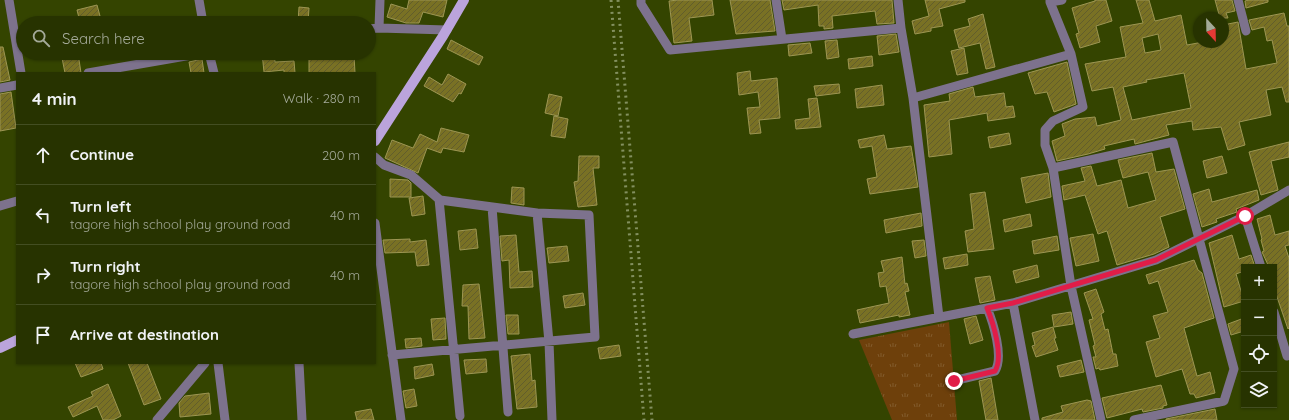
<!DOCTYPE html>
<meta charset="utf-8">
<style>
:root{--surface:#273300;--page:#2f3b0a;--text:#f1f3f6;--muted:#a4aa99;--line:#434e22}
body{margin:0;font-family:Quicksand,sans-serif;background:var(--page);color:var(--text)}
.controls{position:absolute;right:12px;bottom:12px;display:grid;overflow:hidden;border-radius:0px;box-shadow:0 1px 3px #0004}
.controls button{width:36px;height:36px;display:grid;place-items:center;padding:0;border:0;border-bottom:1px solid var(--line);background:var(--surface);color:var(--text);font:20px sans-serif}
.compass{position:absolute;left:1193px;top:12px;width:36px;height:36px;border-radius:50%;background:var(--surface);box-shadow:0 1px 3px #0004;rotate:158deg}
.stop{position:absolute;width:12px;height:12px;margin:-9px;border:3px solid #e11d48;border-radius:50%;background:#fff}
.stop.end{background:#e11d48;border-color:#fff;box-shadow:0 1px 4px #0008}
.list{margin:0;padding:0;list-style:none}
h2{display:flex;justify-content:space-between;align-items:center;height:52px;margin:0;padding:0 16px;font-size:17px}
h2 small{font-size:13px;font-weight:400;color:var(--muted)}
.list li{display:grid;grid-template-columns:26px 1fr auto;gap:12px;align-items:center;box-sizing:border-box;height:60px;padding:0 16px;border-top:1px solid var(--line)}
.list b{display:block;font-size:15px;white-space:nowrap}
.list p{margin:0;font-size:13px;white-space:nowrap;color:var(--muted)}
.list em{font-size:13px;font-style:normal;color:var(--muted)}
.icon{flex:none;width:22px;height:22px;fill:none;stroke:currentColor;stroke-width:2;stroke-linecap:round;stroke-linejoin:round}
.map{position:relative;flex:none;width:1289px;height:420px;overflow:hidden}
.search{position:absolute;background:var(--surface);box-shadow:0 1px 3px #0004;left:16px;top:16px;width:360px;height:44px;display:flex;align-items:center;gap:10px;box-sizing:border-box;padding:0 14px;border-radius:22px;color:var(--muted);font-size:15px}
.panel{position:absolute;background:var(--surface);box-shadow:0 1px 3px #0004;left:16px;top:72px;width:360px;height:292px;border-radius:0px}
.map>svg:first-child{display:block}
</style>
<div class="map">
<svg width="1289" height="420" viewBox="0 0 1289 420">
<defs>
<pattern id="grass-tufts" width="24" height="20" patternUnits="userSpaceOnUse"><rect width="24" height="20" fill="#6e400b"/><path d="M3 7l-1-3M5 7V3M7 7l1-3M15 17l-1-3M17 17v-4M19 17l1-3" fill="none" stroke="#825b2c"/></pattern>
<pattern id="building-hatch" width="6" height="6" patternUnits="userSpaceOnUse"><rect width="6" height="6" fill="#797124"/><path d="M-1 1l2-2M0 6l6-6M5 7l2-2" fill="none" stroke="#615d2c"/></pattern>
</defs>
<rect width="100%" height="100%" fill="#344400"/>
<!-- grass -->
<path fill="url(#grass-tufts)" d="M949 322 957 420H892L859 340Z"/>
<!-- building -->
<path fill="url(#building-hatch)" stroke="#9d9653" fill-rule="evenodd" d="M409 0H447L443 17 423 12 419 23H406L387 17 391 4 407 9Z
M678 0H712L714 15 689 18 692 41 674 43 669 1Z
M730 0H770L775 31 736 34Z
M782 0H892L894 23 877 24 875 11 832 16 833 28 824 29V26H819L818 5 784 10Z
M925 0H965V2L939 9 943 26 931 28V31L915 34 912 21 929 16Z
M1095 0H1106L1112 21 1096 26 1100 42 1080 48 1076 34 1079 33 1072 8 1095 1Z
M1136 0H1149L1155 21 1181 15 1187 45 1203 42H1223V25L1238 22 1246 69 1277 63 1272 40 1267 41 1264 27 1252 30 1249 20 1284 13 1287 26H1289V102H1286L1282 87 1266 90 1271 115 1239 122 1245 145 1228 150 1221 127 1193 130 1192 121 1166 125 1169 135 1135 144 1134 139 1104 146 1105 149 1088 154 1057 161 1052 141 1065 136 1062 124 1075 119 1095 117 1097 126 1121 120 1113 87 1092 91 1085 64 1126 57 1120 27 1143 23ZM1158 34 1161 50 1145 53 1142 38ZM1184 73 1191 108 1132 120 1123 87 1147 82 1146 80Z
M1215 0H1232L1235 11 1226 13 1228 18H1220Z
M1249 0H1268V2L1246 8 1245 1Z
M97 5 100 16 80 22 77 10Z
M299 7 309 8 308 23H298Z
M983 14 995 67 986 69 980 43 959 48 954 30 970 26 968 19Z
M896 34 899 52 879 55 877 36Z
M451 40 483 57 479 65 447 49Z
M837 40 839 57 827 59 825 41Z
M810 43 812 53 789 56 788 45Z
M0 47H3L10 80 0 82Z
M964 48 968 73 957 75 951 51Z
M61 53H78L81 73H65Z
M262 53H274L275 62 294 61 295 73H284V70L264 72Z
M309 54 354 55 355 73H309Z
M872 56 873 66 849 69 848 59Z
M202 59 204 73H191L189 62Z
M1067 62 1076 104 1054 112 1047 92 1035 94 1028 73Z
M750 71 751 81 777 78 780 118 759 120 761 133 750 134 747 108 760 107 758 92 739 95 737 73Z
M448 74 466 84 461 94 459 93 453 102 424 86 429 77 442 85Z
M839 84 840 93 816 96 814 86Z
M882 85 884 105 857 108 855 89Z
M973 87 975 97 1004 93 1006 107 1013 106 1015 117 988 121 987 113 949 120 952 154 929 157 924 105 950 101 949 94Z
M11 92 16 128 0 131V94Z
M549 94 562 97 558 116 545 113Z
M817 98 821 127 796 129 795 120 810 118 808 99Z
M554 116 568 119 565 138 551 136Z
M441 128 469 135 464 152 443 148 441 153 427 148 418 173 385 158 392 140 413 148 420 134 437 142Z
M1009 133 1011 144 990 148 988 137Z
M884 135 887 149 911 146 918 187 870 194 867 179 877 177 872 146 860 148 858 140Z
M1289 142V157L1271 161 1278 190 1261 195 1249 152Z
M1152 153 1156 172 1174 169 1185 209 1160 217 1169 247 1154 254 1117 265 1107 231 1098 234 1085 195 1064 200 1062 186 1085 181 1081 168 1091 166 1097 186 1121 180 1128 208 1156 200 1148 172 1123 178 1118 160Z
M579 156H599V168H593L597 205 578 207 574 182 578 181Z
M1222 156 1227 173 1207 178 1203 161Z
M1048 173 1051 197 1026 203 1021 178Z
M390 179 408 180 411 183V197H390Z
M512 187 524 188V205L511 203Z
M1209 189 1212 202 1257 190 1259 200 1236 209 1237 212 1216 219 1217 222 1202 227 1193 194Z
M985 192 994 249 968 252 965 231 974 229 970 194Z
M423 196 425 214 412 216 409 198Z
M921 213 922 226 886 233 884 220Z
M1030 214 1032 226 1005 232 1003 220Z
M1270 215 1275 235 1289 231V245L1285 246 1289 258V328L1288 329 1276 294 1274 267H1269L1262 252 1264 251 1261 240 1262 239 1257 219Z
M476 229 478 248 460 250 458 231Z
M1093 234 1099 261 1076 266 1070 238Z
M516 235 519 272 532 271 533 287 510 288 509 260 502 261 500 236Z
M1232 235 1239 259 1251 255 1255 267H1244V271L1236 274 1244 301 1224 307 1209 243Z
M1057 236 1059 250 1034 254 1032 241Z
M410 239V242L426 240 429 265 417 266 415 252 385 253 383 240Z
M924 240 926 256 915 258 912 241Z
M567 246 569 261 549 263 547 248Z
M967 254 968 265 945 269 943 258Z
M902 257 905 284 907 283 909 291 905 292 910 315 899 317V315L860 323 857 310 889 303 886 286 880 287 878 273 884 272 881 261Z
M1194 260 1198 270 1202 273 1214 318 1184 328 1197 376 1210 372 1215 393 1196 398 1194 394H1190L1182 369 1156 377 1146 342 1160 338 1153 316 1168 312 1158 281 1149 284 1146 275Z
M1037 265 1039 277 1016 283 1013 271Z
M990 276 995 300 980 303 975 278Z
M479 284 485 338 469 339 468 306H462L463 285Z
M1096 289 1104 312 1101 314 1105 330 1108 329 1113 354H1116L1118 366 1100 370 1099 368 1096 369 1093 357H1096L1093 346 1095 345 1089 320 1093 319 1084 293Z
M583 293 585 305 565 308 563 296Z
M1071 312 1073 324 1054 327 1052 315Z
M506 315H518L519 334H508Z
M976 316 983 340 970 344 964 319Z
M445 318 446 339 433 340 431 319Z
M1244 318V331L1231 335 1228 324Z
M1053 327 1056 338H1054L1058 350 1036 357 1032 346 1035 345 1032 333Z
M421 338 422 346 406 348 405 339Z
M619 345 621 356 600 359 598 348Z
M530 354 532 381 535 380 537 407 517 409 511 356Z
M486 359 487 372 466 374 464 360Z
M1081 360 1084 372 1060 377 1057 366Z
M75 363H101L103 369 81 377Z
M128 363H147L161 399 144 405Z
M432 364 434 375 415 379 414 367Z
M991 378 998 420H986L979 381Z
M108 384 121 416 113 420H103L97 406 73 417 68 407 93 396 91 392Z
M1161 385 1167 405 1163 406V408L1143 412 1142 409 1107 418 1102 398Z
M414 389 417 406 406 408 403 391Z
M209 393 211 414 180 417 179 403 185 396Z
M1087 400 1091 401 1095 420H1042V418L1063 412 1061 406Z
M371 409 374 420H357L355 412Z
M1215 409 1217 420H1166V419Z"/>
<g fill="none" stroke-linecap="round" stroke-linejoin="round">
<!-- minor -->
<path stroke="#7d728d" stroke-width="9" d="M9 0 21 73
M199 0 203 23
M641 0V4L670 50 901 28
M776 0 782 39
M898 0 901 28 913 98 1071 54 1050 2
M1050 0V2L1062 0
M1238 0 1246 31
M379 28 380 0
M369 29 379 28 447 30
M209 53 214 73
M1071 54 1083 107 1053 121 1045 130V145L1053 168 1071 286 1101 420
M88 73 203 53
M0 88 17 85
M913 98 939 317
M375 157 384 165 411 175 440 200 537 213 549 342 552 420
M1053 168 1173 142 1234 369 1224 401 1134 420
M439 199 460 416
M0 206 17 201
M492 207 508 412
M1245 216 1261 267
M375 223 401 420
M1013 303 1035 420
M1274 312 1287 356
M853 334 1013 303 1156 260 1245 216 1289 190
M392 355 595 337 589 215 537 213
M218 363 225 420
M299 363 302 420
M953 381 995 371C1004 357 993 322 987 308
M157 420 205 363"/>
<!-- major -->
<path stroke="#bba4dc" stroke-width="10" d="M375 141 443 36 464 0
M0 348 17 340"/>
<!-- rail -->
<path stroke="#83905f" stroke-width="3" stroke-dasharray="2 4" stroke-linecap="butt" d="M611 0 644 420
M618 0 652 420"/>
</g>
<g fill="none" stroke-linecap="round" stroke-linejoin="round">
<!-- route -->
<path stroke="#e11d48" stroke-width="5" d="M954 381 995 371C1004 357 993 322 987 308L1013 303 1156 260 1245 216"/>
</g>
</svg>
<div class="controls">
<button>+</button>
<button>−</button>
<button><svg class="icon" aria-label="locate" viewBox="0 0 24 24"><circle cx="12" cy="12" r="6"/><path d="M12 2v4M12 18v4M2 12h4M18 12h4"/></svg></button>
<button><svg class="icon" aria-label="layers" viewBox="0 0 24 24"><path d="M12 4l9 5-9 5-9-5zM3 14l9 5 9-5"/></svg></button>
</div>
<svg class="compass" viewBox="-18 -18 36 36"><path d="M0-13l5 13h-10z" fill="#e53935"/><path d="M0 13l5-13h-10z" fill="#a4aa99"/></svg>
<div class="stop" style="left:1245px;top:216px"></div>
<div class="stop end" style="left:954px;top:381px"></div>
<div class="search"><svg class="icon" aria-label="search" viewBox="0 0 24 24"><circle cx="10" cy="10" r="6"/><path d="M15 15l6 6"/></svg>Search here</div>
<section class="panel">
<h2>4 min<small>Walk · 280 m</small></h2>
<ul class="list">
<li><svg class="icon" aria-label="ahead" viewBox="0 0 24 24"><path d="M12 20V5M6 11l6-6 6 6"/></svg><div><b>Continue</b></div><em>200 m</em></li>
<li><svg class="icon" aria-label="left" viewBox="0 0 24 24"><path d="M17 20v-9H6M10 6l-5 5 5 5"/></svg><div><b>Turn left</b><p>tagore high school play ground road</p></div><em>40 m</em></li>
<li><svg class="icon" aria-label="right" viewBox="0 0 24 24"><path d="M7 20v-9h11M14 6l5 5-5 5"/></svg><div><b>Turn right</b><p>tagore high school play ground road</p></div><em>40 m</em></li>
<li><svg class="icon" aria-label="arrive" viewBox="0 0 24 24"><path d="M6 21V4h12l-3 4 3 4H6"/></svg><div><b>Arrive at destination</b></div></li>
</ul>
</section>
</div>
